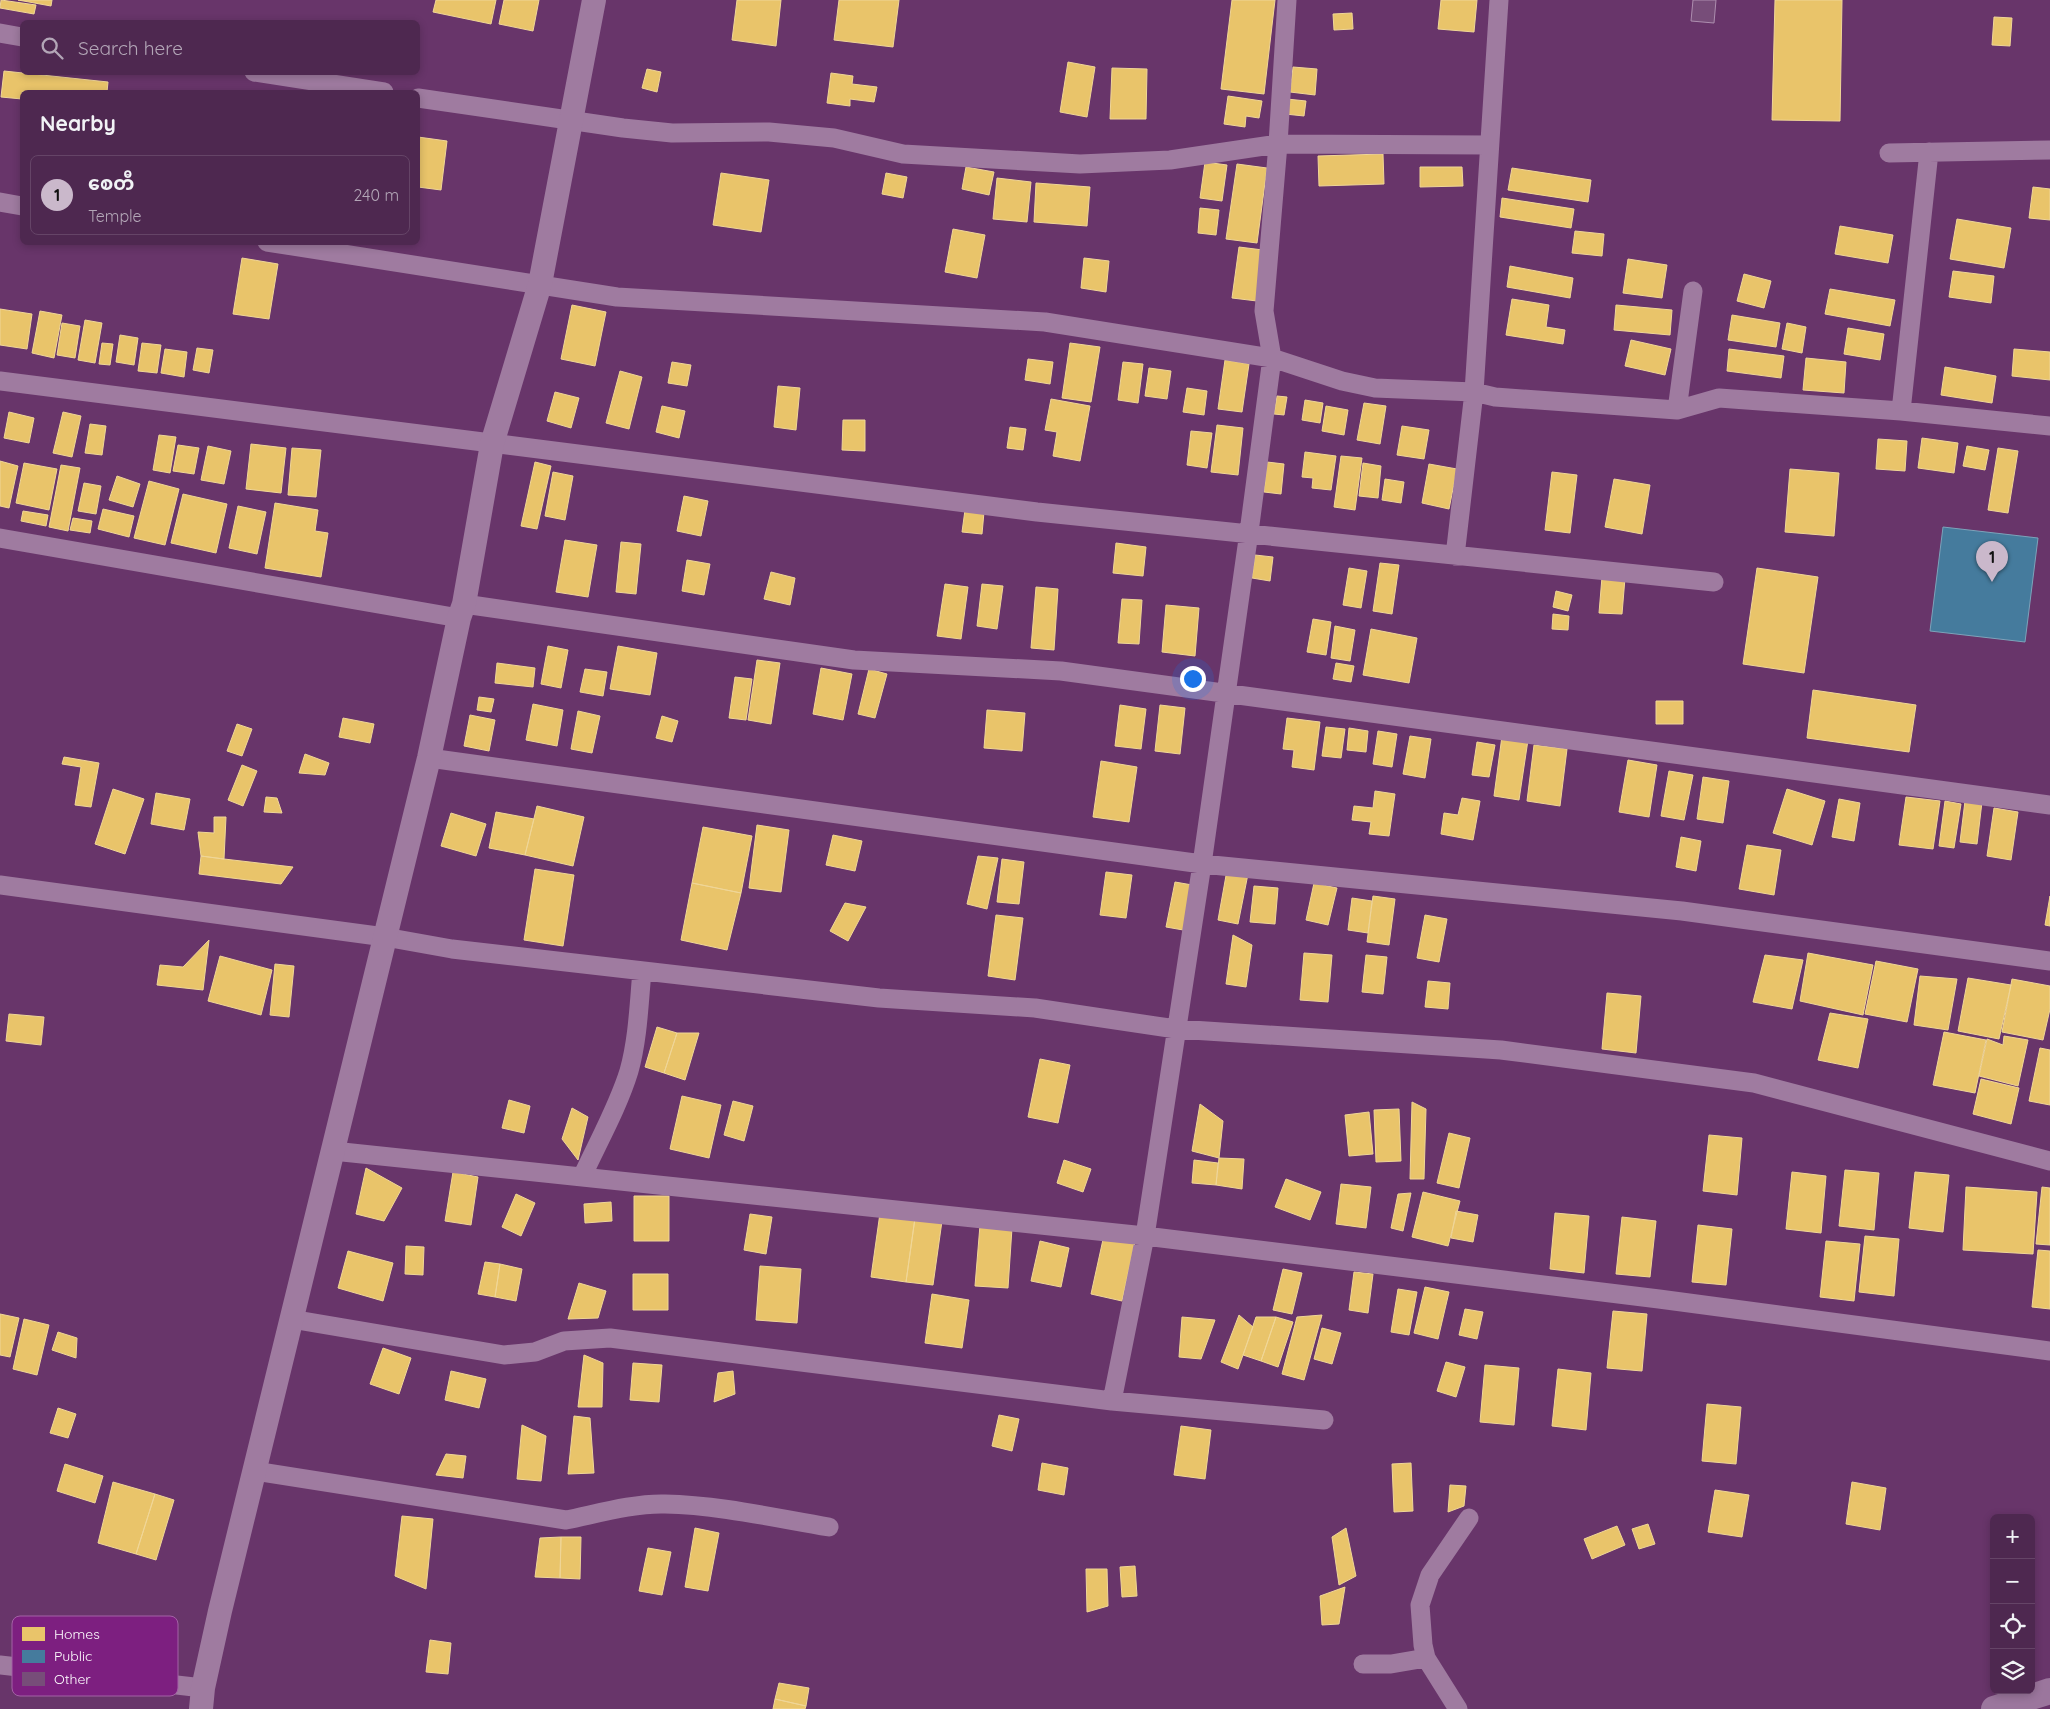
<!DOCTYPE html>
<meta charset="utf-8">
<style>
:root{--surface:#4e2850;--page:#553057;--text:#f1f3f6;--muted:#b3a6b7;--line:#654467;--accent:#cab8cb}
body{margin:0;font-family:Quicksand,"Noto Sans Myanmar",sans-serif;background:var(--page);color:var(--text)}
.controls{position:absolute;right:15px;bottom:15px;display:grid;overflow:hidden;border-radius:8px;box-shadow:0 2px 8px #0003}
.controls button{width:45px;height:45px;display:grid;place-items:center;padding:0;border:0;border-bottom:1px solid var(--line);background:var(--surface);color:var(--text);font:25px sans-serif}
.you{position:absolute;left:1192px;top:678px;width:18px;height:18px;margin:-12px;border:4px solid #fff;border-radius:50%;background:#1a73e8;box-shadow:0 0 0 8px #1a73e833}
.badge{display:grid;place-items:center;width:32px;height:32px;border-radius:50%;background:var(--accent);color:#111;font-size:16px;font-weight:700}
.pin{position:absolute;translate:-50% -41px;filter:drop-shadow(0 1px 2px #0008)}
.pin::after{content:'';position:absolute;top:26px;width:18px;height:15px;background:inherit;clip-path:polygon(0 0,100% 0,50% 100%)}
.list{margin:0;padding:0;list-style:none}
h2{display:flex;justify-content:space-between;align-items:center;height:65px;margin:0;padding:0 20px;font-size:21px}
h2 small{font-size:16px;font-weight:400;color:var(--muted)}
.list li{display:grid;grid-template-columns:32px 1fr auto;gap:15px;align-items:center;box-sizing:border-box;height:80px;margin:0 10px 10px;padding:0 10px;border:1px solid var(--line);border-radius:8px}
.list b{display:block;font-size:19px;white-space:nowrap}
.list p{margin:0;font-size:16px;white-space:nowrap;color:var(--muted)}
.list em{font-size:16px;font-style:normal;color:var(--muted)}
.icon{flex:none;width:28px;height:28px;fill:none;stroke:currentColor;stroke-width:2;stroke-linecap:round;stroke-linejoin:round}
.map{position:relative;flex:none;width:2050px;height:1709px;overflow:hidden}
.search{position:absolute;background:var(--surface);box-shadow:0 2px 8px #0003;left:20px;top:20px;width:400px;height:55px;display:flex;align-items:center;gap:12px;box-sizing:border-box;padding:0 18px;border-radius:8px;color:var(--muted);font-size:19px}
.panel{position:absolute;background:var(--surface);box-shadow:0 2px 8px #0003;left:20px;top:90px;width:400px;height:155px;border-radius:8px}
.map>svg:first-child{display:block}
</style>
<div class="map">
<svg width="2050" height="1709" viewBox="0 0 2050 1709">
<rect width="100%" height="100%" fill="#68356a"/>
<!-- homes -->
<path fill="#e9c46a" stroke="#f0d697" d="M1 0 36 5 34 14 0 8Z
M18 0H52L51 6Z
M436 0H496L491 24 433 12Z
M504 0H539L533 31 499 24Z
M737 0H781L776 46 732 40Z
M839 0H899L893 47 834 40Z
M1232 0H1275L1264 94 1221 89Z
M1441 0H1477L1474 32 1438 29Z
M1775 0H1842L1840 121 1772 120Z
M1352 13 1353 29 1334 30 1333 14Z
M1994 17 2012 18 2010 46 1992 45Z
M1068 62 1095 67 1087 117 1060 112Z
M1293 67 1317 69 1315 95 1290 92Z
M1112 68 1147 69 1146 119H1110Z
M647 69 661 72 657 92 642 88Z
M4 71 108 82 107 92H22V99L1 97Z
M831 73 853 76 852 84 877 87 874 102 850 99V106L827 103Z
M1228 96 1262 101 1259 118 1246 116 1245 127 1224 124Z
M1287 99 1306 101 1304 116 1285 114Z
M418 137 447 141 441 190 418 187Z
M1383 154 1384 184 1319 186 1318 156Z
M1205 162 1227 165 1222 201 1200 198Z
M1237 164 1267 168 1257 243 1226 239Z
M966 167 994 172 989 195 962 189Z
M1420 167H1462L1463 186 1420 187Z
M1512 168 1591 180 1588 202 1508 190Z
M721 173 769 180 761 232 713 225Z
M886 173 907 177 903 198 882 194Z
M997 178 1031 182 1027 222 993 219Z
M1036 183 1090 187 1087 226 1034 222Z
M2033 187 2050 189V220L2029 218Z
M1502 198 1574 209 1571 228 1500 217Z
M1200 208 1219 210 1216 235 1198 233Z
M1957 219 2011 228 2004 268 1950 259Z
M1840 226 1893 235 1888 263 1835 254Z
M953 229 985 235 977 278 945 272Z
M1575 231 1604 234 1602 256 1572 253Z
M1239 247 1263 250 1257 301 1232 298Z
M242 258 278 264 269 319 233 314Z
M1084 258 1109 261 1106 292 1081 288Z
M1628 259 1667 265 1662 298 1623 293Z
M1510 266 1573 278 1570 298 1507 287Z
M1953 271 1994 276 1991 303 1949 297Z
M1744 274 1771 281 1764 308 1737 301Z
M1830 289 1895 300 1890 326 1825 314Z
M1512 299 1549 305 1546 327 1565 330 1563 344 1506 335Z
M572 305 606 312 595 366 561 359Z
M1616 305 1672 310 1670 335 1614 330Z
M0 309 32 314 27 349 0 345Z
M40 311 62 315 54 358 32 353Z
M1732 315 1780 323 1776 347 1728 340Z
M85 320 102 323 95 363 78 360Z
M62 323 80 326 75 358 57 355Z
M1787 323 1806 327 1802 353 1782 349Z
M1848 328 1884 334 1880 360 1844 354Z
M120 335 138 338 134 365 116 362Z
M1631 340 1671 349 1665 375 1625 366Z
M102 343 113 344 110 365 99 364Z
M142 343 161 345 157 373 138 371Z
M1070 343 1100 347 1091 402 1062 398Z
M197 348 213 350 209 373 193 370Z
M165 349 187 352 184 377 161 373Z
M1729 349 1784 356 1781 378 1727 371Z
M2014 349 2050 352V380L2012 376Z
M1806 358 1846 362 1844 393 1803 390Z
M1028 359 1053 362 1050 384 1025 380Z
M1225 360 1249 364 1242 412 1218 409Z
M672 362 691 365 687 386 668 383Z
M1123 362 1143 364 1138 403 1118 400Z
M1945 367 1996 376 1992 403 1941 395Z
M1149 368 1171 371 1167 399 1145 396Z
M620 371 642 377 629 429 606 423Z
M778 386 800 388 796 430 774 427Z
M1187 388 1207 391 1204 415 1183 412Z
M555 392 579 398 571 428 547 421Z
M1277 396 1287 397 1284 415 1274 414Z
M1051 399 1090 406 1080 461 1053 456 1057 432 1045 430Z
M1305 400 1323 403 1320 423 1302 420Z
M1364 403 1386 406 1380 444 1357 440Z
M662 406 685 411 679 438 656 432Z
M1326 406 1348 410 1344 435 1322 431Z
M9 412 34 418 29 443 4 438Z
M63 412 81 416 72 457 53 453Z
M843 420H865V451L842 450Z
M90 424 106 426 102 455 85 453Z
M1217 425 1243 428 1238 475 1211 472Z
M1402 426 1429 430 1424 459 1397 455Z
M1010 427 1026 429 1023 450 1007 448Z
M1191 431 1212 433 1207 468 1187 465Z
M159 435 176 437 170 473 153 470Z
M1922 438 1958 443 1954 473 1918 468Z
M1878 439 1907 441 1905 471 1876 469Z
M251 444 286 448 281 493 246 489Z
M178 445 199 448 194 474 173 471Z
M208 446 231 451 224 484 201 480Z
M1967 446 1989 450 1985 470 1963 466Z
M292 448 321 450 316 497 288 495Z
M1998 448 2018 451 2008 513 1988 510Z
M1305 452 1336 456 1331 490 1312 488 1313 478 1302 477Z
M1341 456 1362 458 1355 510 1334 507Z
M0 461 18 466 9 508 0 506Z
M535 462 551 466 537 529 521 526Z
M1267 462 1284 464 1281 494 1264 492Z
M24 463 57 469 49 510 16 503Z
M1363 463 1381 466 1378 498 1359 496Z
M1429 464 1457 469 1449 509 1422 503Z
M61 465 80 468 68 531 49 527Z
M1790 469 1839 473 1834 536 1785 532Z
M553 472 573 476 565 520 545 516Z
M1552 472 1577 475 1570 533 1545 530Z
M117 476 140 484 133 507 109 500Z
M1385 479 1404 482 1401 503 1382 500Z
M1614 479 1650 485 1642 534 1605 527Z
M149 481 179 489 165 545 134 538Z
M84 483 101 486 96 514 78 511Z
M183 494 227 504 216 553 171 543Z
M684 496 708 501 701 536 677 531Z
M275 503 318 510 315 531 328 533 321 577 265 568Z
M238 506 266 512 257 554 229 548Z
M103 509 134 516 129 537 98 529Z
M965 510 984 512 982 534 962 532Z
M23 511 48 515 46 526 21 521Z
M73 518 92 521 90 533 70 530Z
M565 540 597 545 588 597 556 592Z
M621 542 641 544 636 594 616 592Z
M1116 543 1146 547 1143 576 1113 573Z
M1255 555 1273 557 1270 581 1252 578Z
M687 560 710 564 704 595 682 591Z
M1380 563 1399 565 1392 614 1373 611Z
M1349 568 1367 571 1361 608 1343 605Z
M1757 568 1818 577 1804 673 1743 664Z
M771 572 795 578 790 605 764 599Z
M1602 577 1625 578 1622 614 1599 613Z
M945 584 968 587 961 639 937 636Z
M982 584 1003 586 997 629 977 626Z
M1036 587 1058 589 1054 650 1031 648Z
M1556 591 1572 595 1568 611 1553 607Z
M1122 599 1142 600 1139 644 1118 643Z
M1166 605 1199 608 1195 656 1162 652Z
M1553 614 1569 616 1568 630 1552 629Z
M1313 619 1331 622 1326 655 1307 652Z
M1335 626 1355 630 1350 661 1331 658Z
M1371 629 1417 638 1409 683 1363 675Z
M548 646 568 650 561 688 541 684Z
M618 646 657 653 650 695 610 689Z
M757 660 780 663 771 724 748 720Z
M497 663 535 668 533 687 495 683Z
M1336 663 1354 666 1351 682 1333 679Z
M821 668 852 674 843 720 813 714Z
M585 669 607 672 603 696 580 692Z
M869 669 887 674 875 718 858 714Z
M735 677 752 679 746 720 729 718Z
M1813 690 1916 705 1909 752 1807 738Z
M479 697 494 699 491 712 477 710Z
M1656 701H1683V724H1656Z
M533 704 563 710 557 746 526 740Z
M1120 705 1146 709 1141 749 1115 746Z
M1160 705 1185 708 1180 754 1155 751Z
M987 710 1025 713 1022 751 984 748Z
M578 711 600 716 592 753 571 749Z
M470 715 495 720 489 751 464 746Z
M662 716 678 721 672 742 656 738Z
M343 718 374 724 370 743 339 737Z
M1287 718 1320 722 1314 770 1292 767 1294 750 1283 749Z
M237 724 252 729 242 756 227 751Z
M1326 727 1345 729 1341 758 1322 756Z
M1349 728 1368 731 1366 752 1347 750Z
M1378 731 1397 734 1392 767 1373 764Z
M1410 736 1431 739 1425 778 1403 774Z
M1502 736 1528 740 1519 800 1494 796Z
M1477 742 1495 745 1489 777 1472 775Z
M1534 745 1567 749 1560 806 1527 801Z
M305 754 329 763 325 775 299 773Z
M64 757 99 763 91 807 75 805 81 767 62 764Z
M1628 760 1657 765 1649 817 1619 812Z
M1101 761 1137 767 1129 822 1093 817Z
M242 765 257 771 243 806 228 800Z
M1669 771 1693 775 1684 820 1661 816Z
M1703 777 1729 781 1723 823 1697 819Z
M113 789 144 799 125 854 95 844Z
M1787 789 1825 801 1812 845 1773 833Z
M1375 791 1395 794 1389 836 1369 834 1371 822 1352 820 1354 806 1373 808Z
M156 793 190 799 184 830 151 824Z
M266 797 277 798 282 813 264 812Z
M1906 797 1940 801 1933 849 1899 845Z
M1462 798 1480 801 1473 840 1441 834 1444 813 1458 815Z
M1839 799 1860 803 1854 841 1832 837Z
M1945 801 1961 804 1954 848 1939 846Z
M1965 801 1982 802 1977 844 1960 842Z
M537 806 584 817 573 866 525 855Z
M1994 808 2018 812 2011 860 1987 856Z
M496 812 534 819 525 855 489 848Z
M451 813 486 824 476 856 441 846Z
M214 817H226L224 859 201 856 198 832 214 833Z
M757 825 789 830 781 892 749 888Z
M703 827 752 836 741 893 692 883Z
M833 835 862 841 855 871 826 865Z
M1681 837 1701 841 1696 871 1676 867Z
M1747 845 1781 850 1774 895 1739 889Z
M201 856 224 859 293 867 281 884 199 874Z
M978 856 998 858 987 909 967 904Z
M1002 859 1024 862 1019 904 997 902Z
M535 869 574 875 563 946 524 940Z
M1227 870 1248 874 1238 924 1218 920Z
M1106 872 1132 875 1126 918 1100 915Z
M1175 882 1198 886 1189 931 1166 927Z
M692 883 741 893 727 950 681 940Z
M1314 883 1337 888 1328 925 1306 920Z
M1254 886 1278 888 1275 924 1250 922Z
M1373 896 1395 899 1389 945 1367 942Z
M2050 896V926L2045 925Z
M1352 898 1372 901 1368 933 1348 930Z
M845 903 866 907 848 941 830 931Z
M996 915 1023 918 1015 980 988 976Z
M1425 915 1447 919 1439 962 1417 958Z
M1233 935 1252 945 1246 987 1226 984Z
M209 940 203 990 157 985 160 965 183 967Z
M1304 953 1332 955 1328 1002 1300 1000Z
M1808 953 1873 965 1863 1015 1800 1001Z
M1366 955 1387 957 1383 994 1362 992Z
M1765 955 1803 960 1792 1009 1753 1002Z
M220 956 272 970 261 1015 208 1001Z
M1876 961 1918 969 1907 1022 1865 1014Z
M275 964 294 966 289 1017 270 1015Z
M1920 976 1957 979 1948 1030 1914 1025Z
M1968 978 2011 985 1999 1039 1958 1031Z
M2012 979 2050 986V1009L2043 1040 2002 1032Z
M1428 981 1450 983 1448 1009 1425 1007Z
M1607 993 1641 996 1636 1053 1602 1049Z
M1830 1013 1868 1019 1858 1068 1818 1060Z
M9 1014 44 1017 41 1045 6 1041Z
M657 1027 677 1033 664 1073 645 1067Z
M1944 1032 1986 1040 1975 1093 1933 1085Z
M677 1033H699L685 1080 664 1073Z
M2004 1036 2028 1040 2018 1086 1979 1076 1987 1039 2003 1045Z
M2040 1048 2050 1050V1105L2029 1101Z
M1040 1059 1070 1065 1058 1123 1028 1117Z
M1981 1079 2019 1088 2011 1124 1973 1114Z
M682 1096 721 1105 709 1158 670 1149Z
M509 1100 530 1106 524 1133 502 1128Z
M733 1101 753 1106 744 1141 724 1135Z
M1412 1102 1426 1109 1424 1179H1410Z
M1200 1104 1223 1121 1219 1158 1192 1151Z
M572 1108 588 1117 578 1160 562 1139Z
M1399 1109 1401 1161 1376 1162 1374 1110Z
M1369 1112 1373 1154 1349 1156 1345 1115Z
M1449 1133 1470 1138 1459 1188 1437 1183Z
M1709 1135 1742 1138 1737 1195 1703 1191Z
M1219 1158 1244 1159 1242 1189 1216 1185Z
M1064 1160 1091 1169 1083 1192 1057 1183Z
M1194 1160 1218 1163 1216 1185 1192 1183Z
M366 1168 402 1188 384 1221 356 1214Z
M1845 1170 1879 1173 1874 1230 1839 1226Z
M453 1172 478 1177 471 1225 445 1221Z
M1792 1172 1826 1176 1821 1233 1786 1229Z
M1915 1172 1949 1175 1943 1232 1909 1228Z
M1286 1179 1321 1192 1310 1220 1275 1207Z
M1341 1184 1371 1187 1366 1228 1336 1224Z
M1966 1187 2037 1192 2033 1254 1963 1250Z
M2042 1187 2050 1188V1245L2036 1244Z
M1423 1192 1460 1201 1448 1246 1412 1237Z
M1411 1193 1403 1231 1391 1228 1398 1194Z
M516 1194 535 1203 521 1236 502 1227Z
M634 1196H669V1241H634Z
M611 1202 612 1221 585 1223 584 1204Z
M1456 1211 1478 1215 1473 1242 1451 1238Z
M880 1213 915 1218 906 1282 871 1277Z
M1555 1213 1589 1216 1584 1273 1550 1269Z
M750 1214 772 1217 766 1254 744 1250Z
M1622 1217 1656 1221 1650 1277 1616 1274Z
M915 1218 942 1221 933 1285 906 1282Z
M980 1225 1012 1228 1008 1288 975 1286Z
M1698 1225 1732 1229 1726 1285 1692 1282Z
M1104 1235 1135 1242 1122 1301 1091 1294Z
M1865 1236 1899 1239 1894 1296 1859 1292Z
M1040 1241 1069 1248 1061 1287 1031 1281Z
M1826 1241 1860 1244 1854 1301 1820 1297Z
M406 1246 424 1247 423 1275 405 1274Z
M2038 1250 2050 1251V1309L2032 1307Z
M348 1251 393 1263 383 1301 338 1288Z
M485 1262 500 1264 495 1297 478 1294Z
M500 1264 522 1269 516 1301 495 1297Z
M760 1266 801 1269 797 1323 756 1320Z
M1283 1269 1302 1273 1292 1314 1273 1310Z
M1354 1272 1373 1274 1368 1313 1349 1310Z
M633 1274H668V1310H633Z
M579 1283 606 1291 598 1318 568 1319Z
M1425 1287 1449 1292 1438 1339 1414 1333Z
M1398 1289 1417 1292 1409 1335 1391 1332Z
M932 1294 969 1300 962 1348 925 1343Z
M1465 1309 1483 1312 1477 1339 1459 1335Z
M1613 1311 1647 1314 1642 1371 1607 1368Z
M0 1314 19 1318 10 1357 0 1355Z
M1239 1315 1253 1327 1238 1369 1221 1362Z
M1322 1315 1304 1380 1282 1374 1297 1317Z
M1182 1317 1215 1320 1201 1359 1179 1357Z
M1256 1317H1276L1261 1361 1243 1355Z
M1276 1317 1293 1322 1278 1367 1261 1361Z
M24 1319 49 1325 37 1375 13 1369Z
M1322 1328 1341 1333 1332 1364 1314 1359Z
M58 1332 77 1338 76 1358 52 1350Z
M383 1348 411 1358 399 1394 370 1384Z
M584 1355 603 1363 602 1407H578Z
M1446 1362 1465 1367 1456 1397 1437 1391Z
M633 1363 662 1365 659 1402 630 1400Z
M1485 1365 1519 1368 1514 1425 1480 1422Z
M1558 1369 1591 1373 1586 1430 1552 1426Z
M451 1371 486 1379 479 1408 445 1400Z
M733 1371 735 1394 714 1402 718 1373Z
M1707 1404 1741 1407 1736 1464 1702 1461Z
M58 1408 76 1414 68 1438 50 1433Z
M999 1415 1019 1419 1012 1451 992 1446Z
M574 1416 590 1418 594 1473 568 1474Z
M522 1425 546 1436 541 1481 517 1479Z
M1181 1426 1211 1430 1205 1479 1174 1475Z
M446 1454 466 1456 463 1478 436 1475Z
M1042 1463 1068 1468 1064 1495 1038 1490Z
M1411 1463 1413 1511 1394 1512 1392 1464Z
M65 1464 103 1476 95 1503 57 1491Z
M113 1482 155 1494 136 1554 98 1543Z
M1852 1482 1886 1488 1880 1530 1846 1524Z
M1450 1485 1466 1486 1464 1506 1448 1512Z
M1715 1490 1749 1495 1742 1537 1708 1532Z
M155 1494 174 1500 156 1560 136 1554Z
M402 1516 433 1519 426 1589 395 1576Z
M1648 1524 1655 1544 1639 1549 1632 1529Z
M1617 1526 1625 1545 1592 1559 1584 1539Z
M695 1528 719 1533 708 1591 685 1587Z
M1346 1528 1356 1576 1339 1585 1332 1537Z
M561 1537 560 1578 535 1577 540 1538Z
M561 1537H581L580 1579 560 1578Z
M648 1548 671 1552 662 1595 639 1591Z
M1135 1566 1137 1596 1122 1597 1120 1567Z
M1086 1569H1107L1108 1606 1087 1612Z
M1345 1587 1339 1624 1322 1625 1320 1596Z
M430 1640 451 1643 448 1674 426 1672Z
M779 1683 809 1688 806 1706 775 1699Z
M775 1699 806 1706 805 1709H773Z"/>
<!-- public -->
<path fill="#457b9d" stroke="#7da3ba" d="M1943 527 2038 538 2025 642 1930 631Z"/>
<!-- building -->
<path fill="#774d79" stroke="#ad8eaf" d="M1693 0H1716L1714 23 1691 21Z"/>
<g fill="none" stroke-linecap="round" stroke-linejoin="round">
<!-- minor -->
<path stroke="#9f7ba0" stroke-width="19" d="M0 33 22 37
M254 72 384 92
M418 98 623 128 672 133 769 132 834 138 903 154 1080 164 1170 160 1278 144 1489 145
M1889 153 2050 150
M0 202 22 206
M267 242 617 297 1045 322 1272 358 1342 381 1375 388 1474 392 1495 397 1677 410 1719 398 1901 411 2050 426
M0 381 1037 512 1714 582
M1677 410 1693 291
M1901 411 1929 152
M0 538 459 618
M1455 556 1474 392 1499 0
M464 604 854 660 1061 671 2050 805
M429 758 1202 864 1682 911 2050 961
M0 885 385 937 452 949 879 998 1035 1008 1176 1029 1501 1050 1754 1083 2050 1161
M333 1151 1145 1236 1659 1299 2050 1351
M582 1177C598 1142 618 1107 629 1071 638 1039 639 1003 642 971
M291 1319 504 1355 535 1352 564 1341 610 1338 1112 1401 1324 1420
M1112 1401 1145 1236 1202 864 1249 532 1272 358 1264 311 1278 144 1287 0
M254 1471 566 1520C596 1514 634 1503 665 1504 719 1505 775 1518 829 1527
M1363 1664H1391L1426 1658
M0 1665 203 1688
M1458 1709 1426 1658 1423 1645 1420 1605 1430 1575 1469 1518"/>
<!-- tertiary -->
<path stroke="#9f7ba0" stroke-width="24" d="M201 1709 203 1688 220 1611 429 758 459 618 464 604 492 444 540 284 594 0"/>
<!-- secondary -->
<path stroke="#9b769d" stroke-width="26" d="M1994 1709 2050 1691"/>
</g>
<!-- legend -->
<rect x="12" y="1616" width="166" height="80" rx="8" fill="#7d1f80" stroke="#a462a6" stroke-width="1"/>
<rect x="22" y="1627" width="23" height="14" fill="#e9c46a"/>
<rect x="22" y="1650" width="23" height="13" fill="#457b9d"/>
<rect x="22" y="1672" width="23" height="14" fill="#774d79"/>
<g font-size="14" fill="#fff">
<text x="54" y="1639">Homes</text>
<text x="54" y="1661">Public</text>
<text x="54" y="1684">Other</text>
</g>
</svg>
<div class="controls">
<button>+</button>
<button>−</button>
<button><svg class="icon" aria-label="locate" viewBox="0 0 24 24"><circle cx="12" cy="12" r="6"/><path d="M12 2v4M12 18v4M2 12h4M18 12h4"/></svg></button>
<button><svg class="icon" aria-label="layers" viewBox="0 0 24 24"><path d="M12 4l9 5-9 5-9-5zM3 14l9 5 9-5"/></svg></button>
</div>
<div class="you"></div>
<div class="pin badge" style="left:1992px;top:582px">1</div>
<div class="search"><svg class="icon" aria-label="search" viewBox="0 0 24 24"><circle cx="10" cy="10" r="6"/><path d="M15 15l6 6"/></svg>Search here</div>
<section class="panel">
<h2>Nearby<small></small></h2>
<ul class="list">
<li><span class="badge">1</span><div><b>စေတီ</b><p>Temple</p></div><em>240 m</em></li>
</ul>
</section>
</div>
